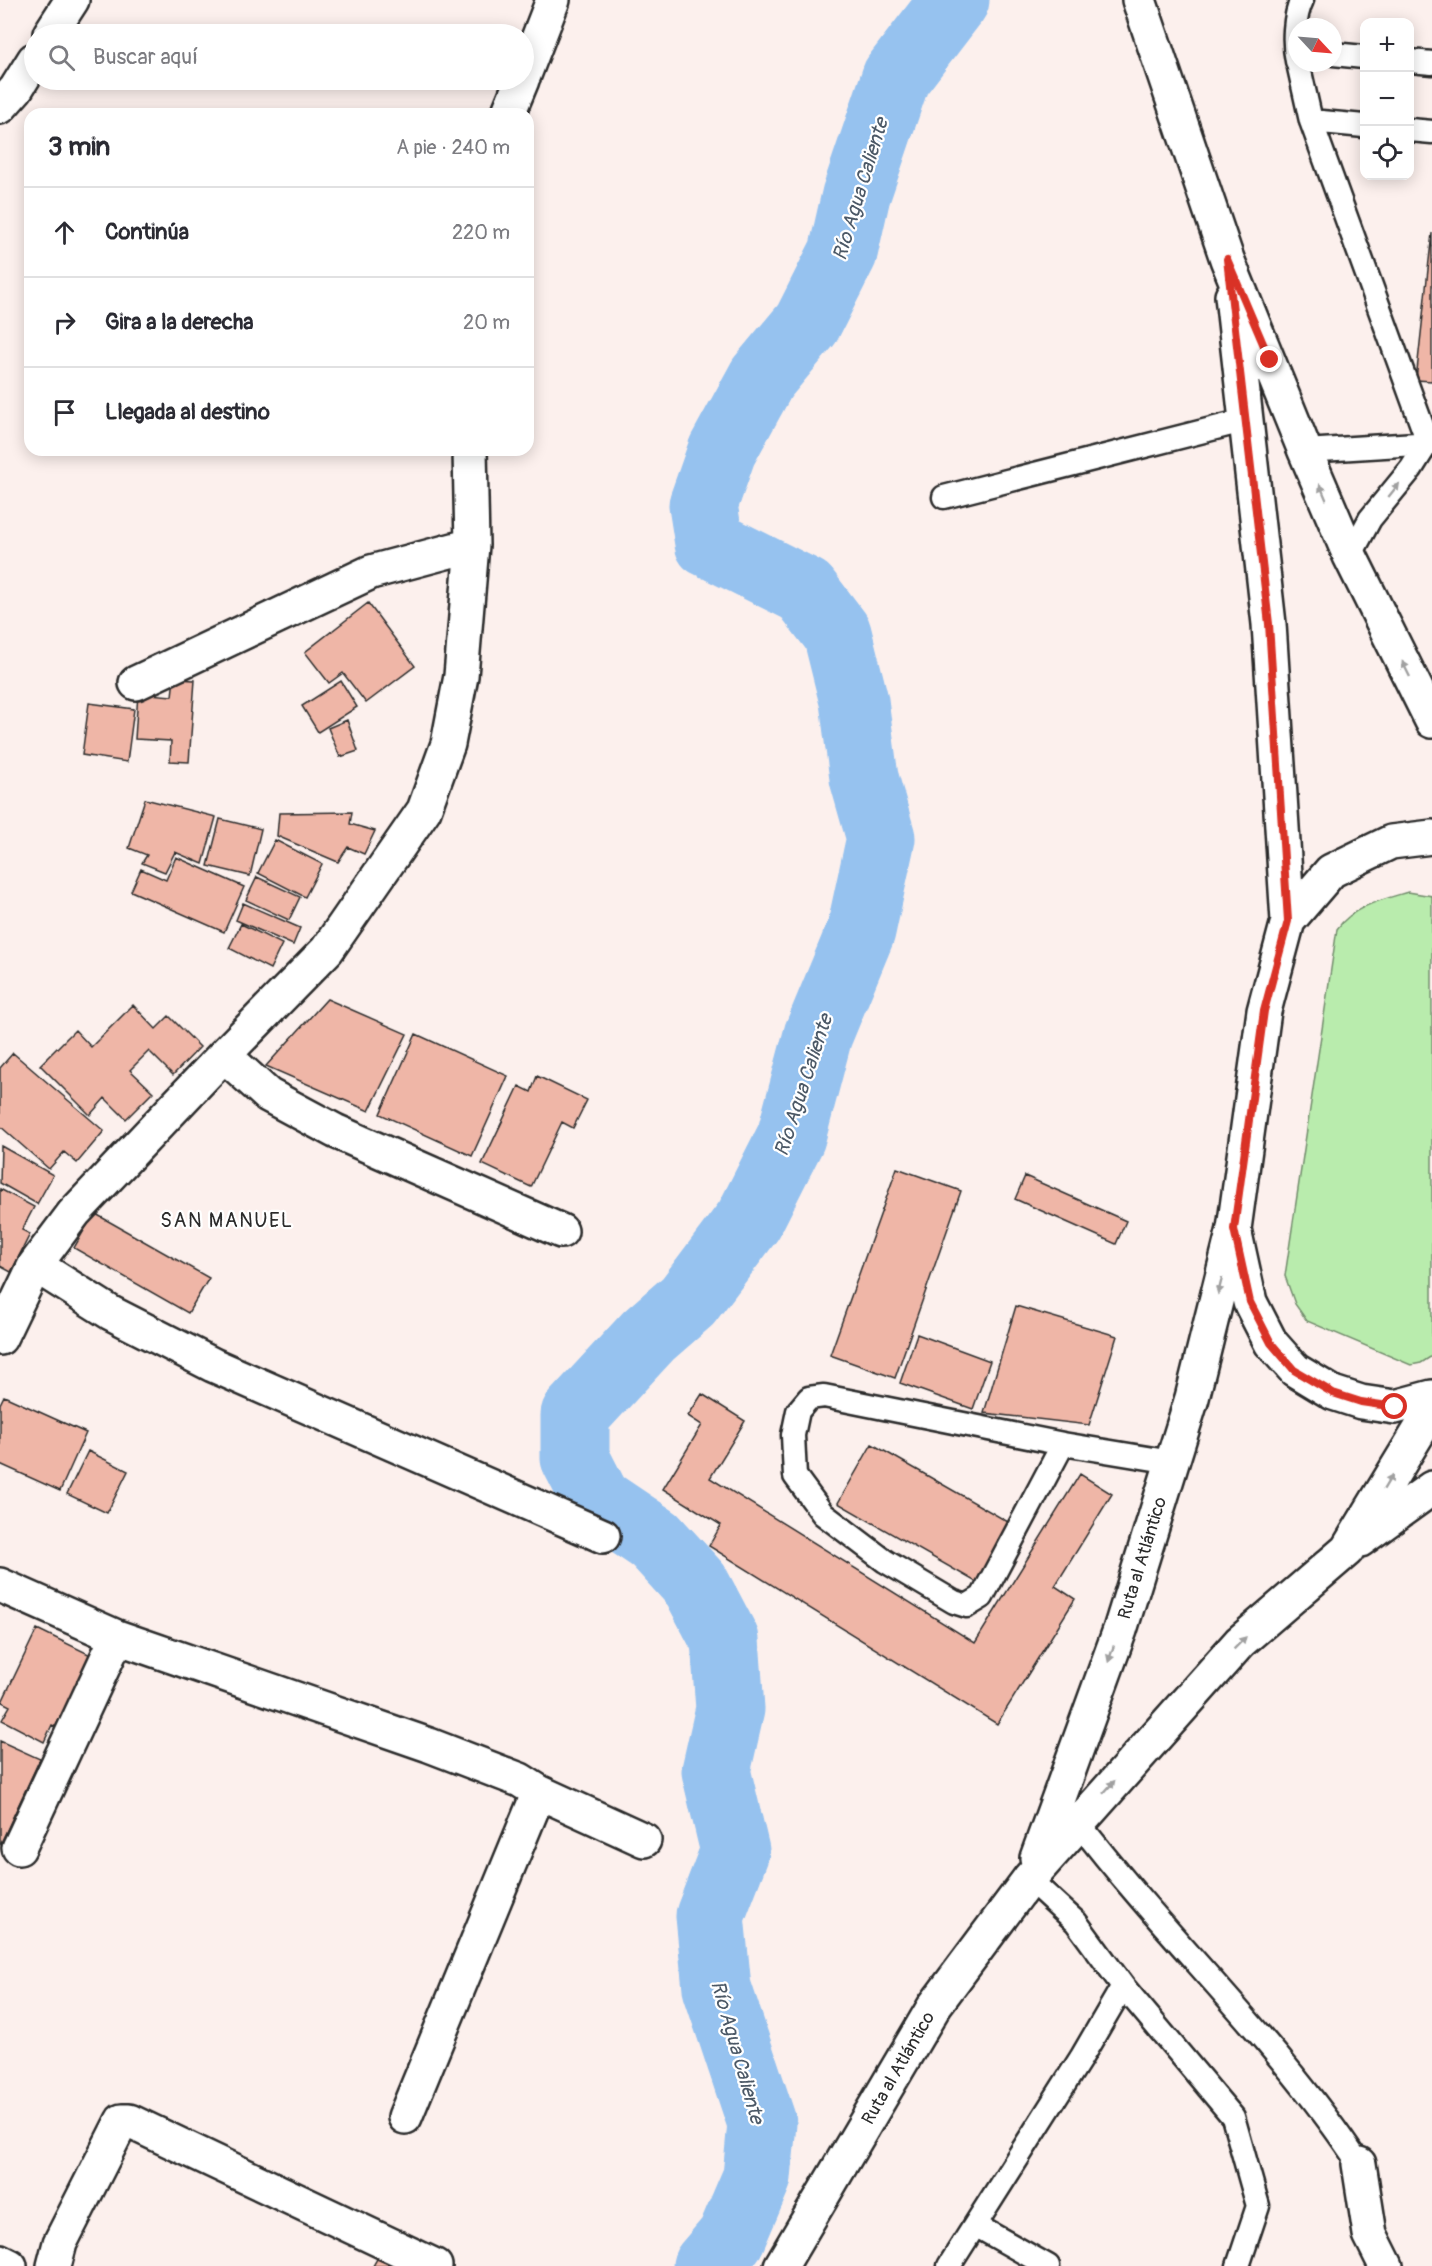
<!DOCTYPE html>
<html lang="es">
<meta charset="utf-8">
<style>
:root{--surface:#fff;--page:#f2f2f3;--text:#2b2b33;--muted:#7c7c81;--line:#e1e1e2}
body{margin:0;font-family:Pangolin,sans-serif;background:var(--page);color:var(--text)}
.controls{position:absolute;right:18px;top:18px;display:grid;overflow:hidden;border-radius:12px;box-shadow:0 3px 15px #0003}
.controls button{width:54px;height:54px;display:grid;place-items:center;padding:0;border:0;border-bottom:2px solid var(--line);background:var(--surface);color:var(--text);font:30px sans-serif}
.compass{position:absolute;left:1288px;top:18px;width:54px;height:54px;border-radius:50%;background:var(--surface);box-shadow:0 3px 15px #0003;rotate:116deg}
.stop{position:absolute;width:18px;height:18px;margin:-14px;border:4px solid #d93025;border-radius:50%;background:#fff}
.stop.end{background:#d93025;border-color:#fff;box-shadow:0 2px 6px #0008}
.list{margin:0;padding:0;list-style:none}
h2{display:flex;justify-content:space-between;align-items:center;height:78px;margin:0;padding:0 24px;font-size:26px}
h2 small{font-size:20px;font-weight:400;color:var(--muted)}
.list li{display:grid;grid-template-columns:39px 1fr auto;gap:18px;align-items:center;box-sizing:border-box;height:90px;padding:0 24px;border-top:2px solid var(--line)}
.list b{display:block;font-size:22px;white-space:nowrap}
.list em{font-size:20px;font-style:normal;color:var(--muted)}
.icon{flex:none;width:33px;height:33px;fill:none;stroke:currentColor;stroke-width:2;stroke-linecap:round;stroke-linejoin:round}
.map{position:relative;flex:none;width:1432px;height:2266px;overflow:hidden}
.search{position:absolute;background:var(--surface);box-shadow:0 3px 15px #0003;left:24px;top:24px;width:510px;height:66px;display:flex;align-items:center;gap:15px;box-sizing:border-box;padding:0 21px;border-radius:33px;color:var(--muted);font-size:22px}
.panel{position:absolute;background:var(--surface);box-shadow:0 3px 15px #0003;left:24px;top:108px;width:510px;height:348px;border-radius:18px}
.map>svg:first-child{display:block}
</style>
<div class="map">
<svg width="1432" height="2266" viewBox="0 0 1432 2266">
<rect width="100%" height="100%" fill="#fcf0ed"/>
<filter id="ink" filterUnits="userSpaceOnUse"><feTurbulence type="fractalNoise" baseFrequency=".0167" numOctaves="2"/><feDisplacementMap in="SourceGraphic" scale="12" xChannelSelector="R" yChannelSelector="G"/><feConvolveMatrix kernelMatrix="1 2 1 2 8 2 1 2 1" color-interpolation-filters="sRGB"/></filter>
<g filter="url(#ink)">
<!-- green -->
<path fill="#b9ecad" stroke="#728c6c" stroke-width="1.5" d="M1408 892 1432 896V1356L1421 1363 1411 1365 1307 1321 1295 1304 1285 1276 1337 929C1353 906 1381 900 1408 892Z"/>
<g fill="none" stroke-linecap="round" stroke-linejoin="round">
<!-- river -->
<path stroke="#96c2ef" stroke-width="69" d="M707 2266 731 2238 757 2177 762 2123 717 1988 710 1916 735 1851 716 1771 730 1709 725 1640 696 1585 655 1540 597 1501 575 1458V1415L649 1335 688 1301 749 1220 791 1137 818 1035 861 931 881 838 864 778 854 701 837 633 805 591 709 543 703 505 722 451 762 378 807 324 843 253 856 195 896 77 955 0"/>
</g>
<!-- building -->
<path fill="#efb6a7" stroke="#2b2b2b" stroke-width="1.5" d="M1432 233V381L1416 380Z
M368 603 415 666 366 703 343 673 329 683 305 652Z
M174 679 195 680 189 762 170 761 171 741 135 739 138 693 172 696Z
M341 681 357 707 318 732 302 706Z
M89 703 134 709 127 762 82 755Z
M347 720 358 751 340 757 328 728Z
M145 799 216 817 203 864 175 852 165 872 142 863 147 855 129 848Z
M352 812 350 824 375 831 364 854 348 847 338 862 277 836 279 813Z
M220 819 261 829 250 876 208 866Z
M275 840 322 864 305 897 258 873Z
M176 857 244 887 224 932 131 891 141 869 166 880Z
M257 877 300 897 289 920 246 900Z
M243 903 300 928 293 945 236 920Z
M241 924 282 944 270 969 229 948Z
M327 999 407 1034 369 1111 266 1066Z
M133 1005 156 1029 169 1016 200 1047 173 1075 149 1051 130 1070 153 1092 126 1119 105 1098 90 1115 40 1065 75 1030 91 1047Z
M416 1034 508 1076 472 1156 380 1114Z
M13 1053 104 1131 77 1163 64 1152 49 1169 0 1126V1068Z
M537 1076 587 1100 573 1128 562 1122 531 1187 482 1164 519 1086 531 1092Z
M1 1146 53 1175 37 1204 0 1183Z
M897 1168 961 1191 895 1378 830 1355Z
M1025 1176 1126 1221 1116 1244 1015 1199Z
M0 1189 34 1207 22 1230 30 1234 11 1272 0 1266Z
M94 1213 209 1278 188 1313 74 1248Z
M1016 1306 1117 1336 1089 1425 984 1413Z
M917 1334 990 1361 973 1409 900 1383Z
M702 1394 745 1421 710 1478 975 1643 1080 1474 1112 1494 1055 1586 1075 1599 997 1724 709 1546 721 1525 663 1489 702 1425 688 1416Z
M4 1396 86 1433 60 1491 0 1464V1404Z
M872 1444 1010 1523 976 1582 838 1503Z
M88 1451 128 1471 107 1513 67 1494Z
M37 1629 99 1659 63 1730 52 1725 44 1742 2 1720 10 1706 2 1702Z
M0 1741 40 1759 0 1845Z
M377 2259 393 2266H373Z"/>
<g fill="none" stroke-linecap="round" stroke-linejoin="round">
<defs>
<path id="lane" d="M1333 54 1364 57
M1297 61C1293 43 1294 16 1302 0
M1410 61 1432 63
M1298 63 1311 121 1428 442
M1311 121 1364 126
M1410 130 1432 132
M1305 451 1432 443
M944 497 1247 420
M1350 556 1370 519 1411 469 1428 442
M1063 1444 982 1597 967 1606 954 1602 885 1561 823 1514 795 1476 793 1435 798 1411 809 1398 824 1396 1063 1444 1172 1462
M1078 1822C1167 1939 1278 2041 1359 2164
M1123 1986 1233 2117 1258 2206 1238 2266
M975 2225 1048 2266
M949 2266 1081 2058 1123 1986 1076 1922 1029 1879"/>
<path id="street" d="M50 34 72 0
M524 75 553 0
M0 107 16 89 34 60
M508 114 522 80
M136 683 371 572 472 545
M224 1055 268 1095 335 1131 561 1231
M35 1265 111 1313 213 1365 603 1536
M0 1338 35 1265 74 1213 224 1055 327 950 424 810 448 744 461 676 472 545 470 450
M0 1585 117 1637 429 1745 520 1780 539 1792 644 1840
M19 1848 117 1637
M405 2117 539 1792
M1359 2164 1370 2234 1386 2266
M0 2261 10 2266
M54 2266 60 2243 122 2121H129L435 2266"/>
<path id="primary" d="M1139 0 1227 259 1305 451 1350 556 1432 721
M1232 296 1269 624 1288 921
M1432 837 1391 842 1331 871 1288 921 1264 1011 1234 1229 1250 1302 1271 1343 1295 1370 1333 1393 1361 1402 1395 1407 1432 1397"/>
<path id="highway" d="M1360 1540 1432 1488
M1037 1858 1120 1630 1192 1398 1234 1229
M781 2266 935 2005 1029 1879 1240 1642 1347 1550 1432 1410"/>
</defs>
<!-- lane casing -->
<use href="#lane" stroke="#2b2b2b" stroke-width="27"/>
<!-- street casing -->
<use href="#street" stroke="#2b2b2b" stroke-width="38"/>
<!-- primary casing -->
<use href="#primary" stroke="#2b2b2b" stroke-width="38"/>
<!-- highway casing -->
<use href="#highway" stroke="#2b2b2b" stroke-width="38"/>
<!-- lane -->
<use href="#lane" stroke="#fff" stroke-width="22"/>
<!-- street -->
<use href="#street" stroke="#fff" stroke-width="33"/>
<!-- primary -->
<use href="#primary" stroke="#fff" stroke-width="33"/>
<!-- highway -->
<use href="#highway" stroke="#fff" stroke-width="33"/>
</g>
<!-- one-way arrows -->
<defs><path id="oneway-solid" d="M-6-.8H1V-3.2L6.5 0L1 3.2V.8H-6Z" transform="scale(1.5)"/></defs>
<g fill="#a0a0a0">
<use href="#oneway-solid" transform="translate(1394 490) rotate(-51)"/>
<use href="#oneway-solid" transform="translate(1323 492) rotate(-113)"/>
<use href="#oneway-solid" transform="translate(1406 669) rotate(-116)"/>
<use href="#oneway-solid" transform="translate(1220 1286) rotate(104)"/>
<use href="#oneway-solid" transform="translate(1388 1482) rotate(-59)"/>
<use href="#oneway-solid" transform="translate(1240 1643) rotate(-45)"/>
<use href="#oneway-solid" transform="translate(1111 1654) rotate(109)"/>
<use href="#oneway-solid" transform="translate(1109 1787) rotate(-48)"/>
</g>
</g>
<g fill="none" stroke-linecap="round" stroke-linejoin="round" filter="url(#ink)">
<!-- route -->
<path stroke="#d93025" stroke-width="8" d="M1270 360 1227 259 1269 624 1288 921 1264 1011 1234 1229 1250 1302 1271 1343 1294 1370 1333 1393 1361 1402 1395 1407"/>
</g>
<g text-anchor="middle" stroke-width="4.5" stroke-linejoin="round" paint-order="stroke">
<!-- street labels -->
<g font-size="18" fill="#2b2b2b" stroke="#fff">
<text transform="translate(1142 1558) rotate(-73)" y="6">Ruta al Atlántico</text>
<text transform="translate(898 2068) rotate(-60)" y="6">Ruta al Atlántico</text>
</g>
<!-- water labels -->
<g font-size="20" font-style="italic" fill="#4b5866" stroke="#fff">
<text transform="translate(860 189) rotate(-73)" y="7">Río Agua Caliente</text>
<text transform="translate(803 1085) rotate(-72)" y="7">Río Agua Caliente</text>
<text transform="translate(738 2052) rotate(74)" y="7">Río Agua Caliente</text>
</g>
<!-- neighbourhood labels -->
<g font-size="20" letter-spacing="1.5" fill="#2b2b2b" stroke="#fff">
<text x="227" y="1227">SAN MANUEL</text>
</g>
</g>
</svg>
<div class="controls">
<button>+</button>
<button>−</button>
<button><svg class="icon" aria-label="locate" viewBox="0 0 24 24"><circle cx="12" cy="12" r="6"/><path d="M12 2v4M12 18v4M2 12h4M18 12h4"/></svg></button>
</div>
<svg class="compass" viewBox="-18 -18 36 36"><path d="M0-13l5 13h-10z" fill="#e53935"/><path d="M0 13l5-13h-10z" fill="#7c7c81"/></svg>
<div class="stop" style="left:1395px;top:1407px"></div>
<div class="stop end" style="left:1270px;top:360px"></div>
<div class="search"><svg class="icon" aria-label="search" viewBox="0 0 24 24"><circle cx="10" cy="10" r="6"/><path d="M15 15l6 6"/></svg>Buscar aquí</div>
<section class="panel">
<h2>3 min<small>A pie · 240 m</small></h2>
<ul class="list">
<li><svg class="icon" aria-label="ahead" viewBox="0 0 24 24"><path d="M12 20V5M6 11l6-6 6 6"/></svg><div><b>Continúa</b></div><em>220 m</em></li>
<li><svg class="icon" aria-label="right" viewBox="0 0 24 24"><path d="M7 20v-9h11M14 6l5 5-5 5"/></svg><div><b>Gira a la derecha</b></div><em>20 m</em></li>
<li><svg class="icon" aria-label="arrive" viewBox="0 0 24 24"><path d="M6 21V4h12l-3 4 3 4H6"/></svg><div><b>Llegada al destino</b></div></li>
</ul>
</section>
</div>
